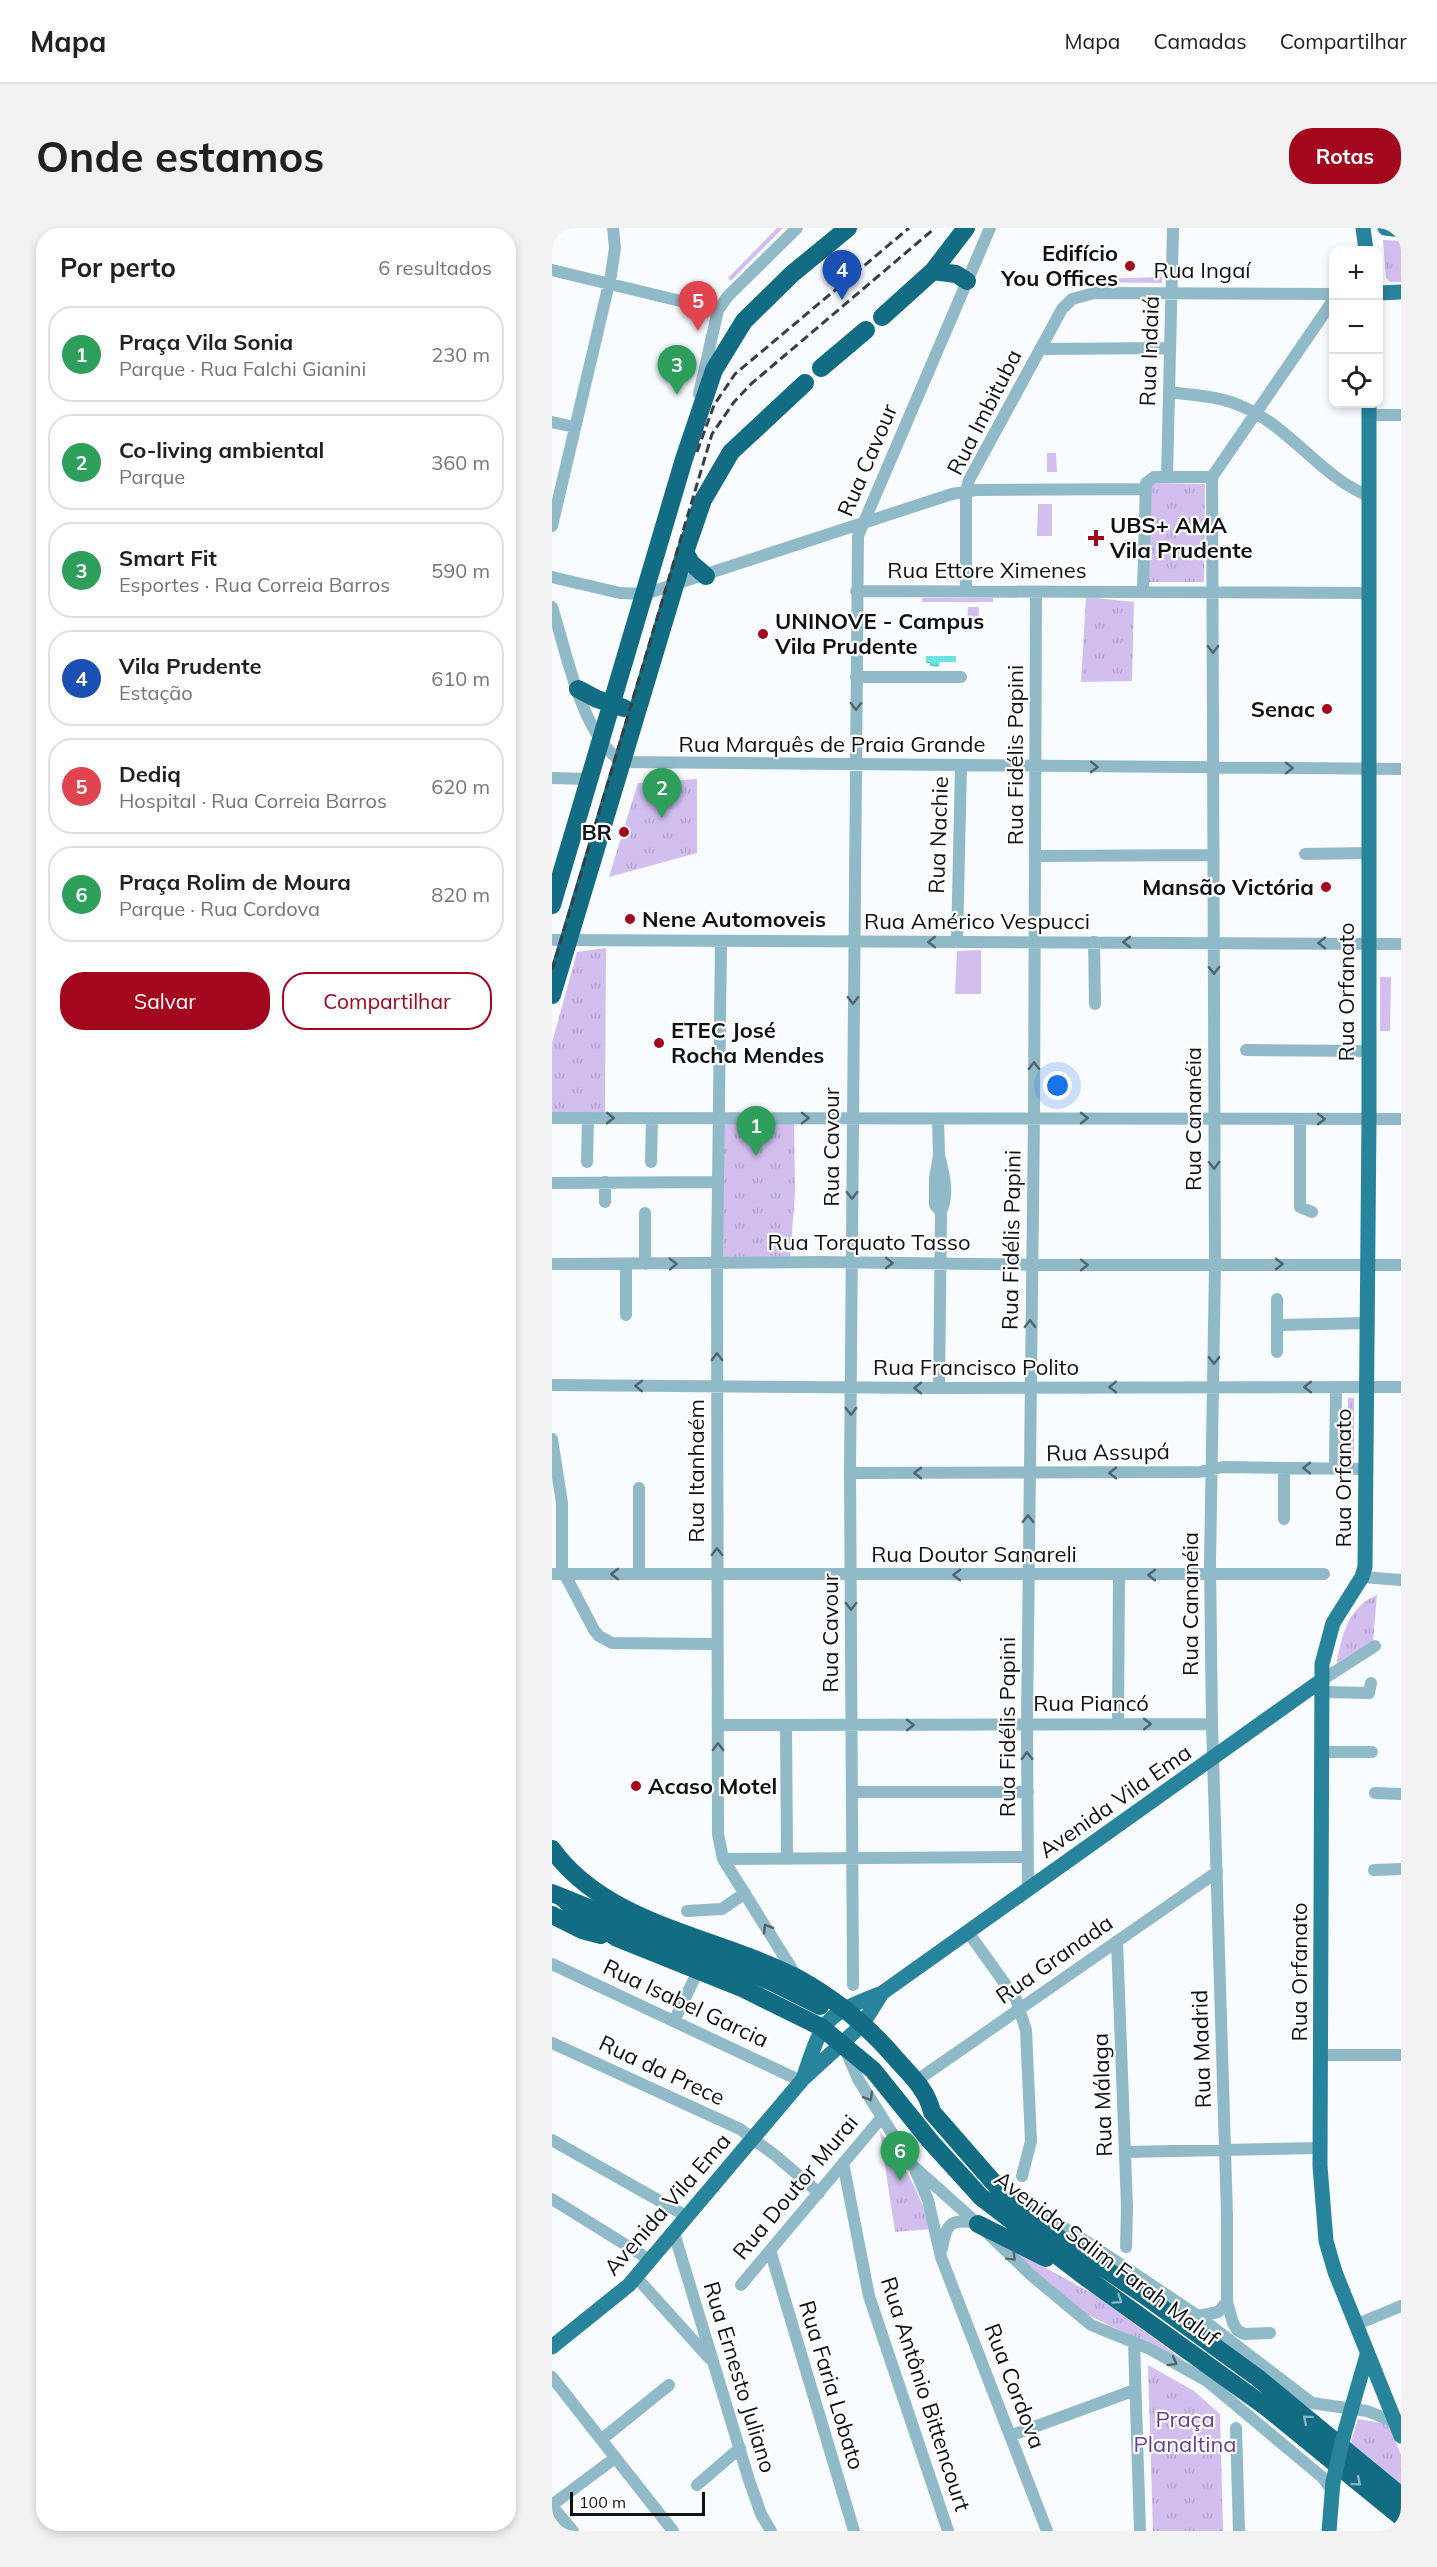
<!DOCTYPE html>
<html lang="pt">
<meta charset="utf-8">
<style>
:root{--surface:#fff;--page:#f2f2f2;--text:#202124;--muted:#757577;--line:#e0e0e0;--accent:#a3071d}
body{margin:0;font-family:Mulish,sans-serif;background:var(--page);color:var(--text)}
.controls{position:absolute;right:18px;top:18px;display:grid;overflow:hidden;border-radius:12px;box-shadow:0 3px 9px #0003}
.controls button{width:54px;height:54px;display:grid;place-items:center;padding:0;border:0;border-bottom:2px solid var(--line);background:var(--surface);color:var(--text);font:30px sans-serif}
.scale{position:absolute;left:18px;bottom:15px;width:135px;box-sizing:border-box;padding-left:6px;border:3px solid #101214;border-top:0;font-size:16px;line-height:21px;white-space:nowrap;color:#101214;-webkit-text-stroke:4px #fff;paint-order:stroke}
.you{position:absolute;left:506px;top:858px;width:21px;height:21px;margin:-15px;border:4px solid #fff;border-radius:50%;background:#1a73e8;box-shadow:0 0 0 9px #1a73e833}
.badge{display:grid;place-items:center;width:39px;height:39px;border-radius:50%;background:var(--accent);color:#fff;font-size:20px;font-weight:700}
.pin{position:absolute;translate:-50% -50px;filter:drop-shadow(0 2px 3px #0008)}
.pin::after{content:'';position:absolute;top:32px;width:21px;height:18px;background:inherit;clip-path:polygon(0 0,100% 0,50% 100%)}
.list{margin:0;padding:0;list-style:none}
h2{display:flex;justify-content:space-between;align-items:center;height:78px;margin:0;padding:0 24px;font-size:26px}
h2 small{font-size:20px;font-weight:400;color:var(--muted)}
.list li{display:grid;grid-template-columns:39px 1fr auto;gap:18px;align-items:center;box-sizing:border-box;height:96px;margin:0 12px 12px;padding:0 12px;border:2px solid var(--line);border-radius:24px}
.list b{display:block;font-size:22px;white-space:nowrap}
.list p{margin:0;font-size:20px;white-space:nowrap;color:var(--muted)}
.list em{font-size:20px;font-style:normal;color:var(--muted)}
.actions{display:flex;gap:12px;padding:18px 24px}
.actions a{flex:1;padding:14px 0;border:2px solid var(--accent);border-radius:24px;text-align:center;font-size:21px;color:var(--accent)}
.actions .main{background:var(--accent);color:#fff}
.icon{flex:none;width:33px;height:33px;fill:none;stroke:currentColor;stroke-width:2;stroke-linecap:round;stroke-linejoin:round}
.map{position:relative;flex:none;width:849px;height:2303px;overflow:hidden;border-radius:24px}
header{display:flex;align-items:center;gap:36px;box-sizing:border-box;height:84px;padding:0 30px;background:var(--surface);border-bottom:2px solid var(--line)}
header strong{font-size:28px}
nav{display:flex;gap:33px;margin-inline-start:auto;font-size:21px}
.intro{display:flex;align-items:center;justify-content:space-between;box-sizing:border-box;height:144px;padding:0 36px}
h1{margin:0;font-size:42px}
.button{padding:15px 27px;border-radius:24px;background:var(--accent);color:#fff;font-size:21px;font-weight:700}
main{display:flex;gap:36px;padding:0 36px}
aside{flex:1;background:var(--surface);border-radius:24px;box-shadow:0 3px 9px #0003}
.map>svg:first-child{display:block}
</style>
<header>
<strong>Mapa</strong>
<nav><a>Mapa</a><a>Camadas</a><a>Compartilhar</a></nav>
</header>
<div class="intro"><h1>Onde estamos</h1><a class="button">Rotas</a></div>
<main>
<aside>
<h2>Por perto<small>6 resultados</small></h2>
<ul class="list">
<li><span class="badge" style="background:#2e9e5b">1</span><div><b>Praça Vila Sonia</b><p>Parque · Rua Falchi Gianini</p></div><em>230 m</em></li>
<li><span class="badge" style="background:#2e9e5b">2</span><div><b>Co-living ambiental</b><p>Parque</p></div><em>360 m</em></li>
<li><span class="badge" style="background:#2e9e5b">3</span><div><b>Smart Fit</b><p>Esportes · Rua Correia Barros</p></div><em>590 m</em></li>
<li><span class="badge" style="background:#1a4fb4">4</span><div><b>Vila Prudente</b><p>Estação</p></div><em>610 m</em></li>
<li><span class="badge" style="background:#e0444e">5</span><div><b>Dediq</b><p>Hospital · Rua Correia Barros</p></div><em>620 m</em></li>
<li><span class="badge" style="background:#2e9e5b">6</span><div><b>Praça Rolim de Moura</b><p>Parque · Rua Cordova</p></div><em>820 m</em></li>
</ul>
<div class="actions"><a class="main">Salvar</a><a>Compartilhar</a></div>
</aside>
<div class="map">
<svg width="849" height="2303" viewBox="0 0 849 2303">
<defs>
<pattern id="grass-tufts" width="24" height="20" patternUnits="userSpaceOnUse" patternTransform="scale(1.5)"><rect width="24" height="20" fill="#d2bff0"/><path d="M3 7l-1-3M5 7V3M7 7l1-3M15 17l-1-3M17 17v-4M19 17l1-3" fill="none" stroke="#b3a3cd"/></pattern>
<pattern id="water-ripples" width="26" height="14" patternUnits="userSpaceOnUse" patternTransform="scale(1.5)"><rect width="26" height="14" fill="#6de3e1"/><path d="M2 4q2-2 4 0t4 0M15 11q2-2 4 0t4 0" fill="none" stroke="#5dc2c0"/></pattern>
</defs>
<rect width="100%" height="100%" fill="#f8fbff"/>
<!-- grass -->
<path fill="url(#grass-tufts)" d="M831 12 849 13V54H838L834 50Z
M603 255 653 256 652 354H597L598 259Z
M534 369 582 374 580 453 529 454Z
M145 551V625L57 649 86 555Z
M54 720 53 884 0 885V815L25 724Z
M167 890H242L243 965 238 1031H165Z
M796 1170H802V1230H795Z
M825 1367 821 1413 785 1435C789 1408 797 1378 825 1367Z
M328 1904C352 1934 367 1965 380 2001L343 2004Z
M457 2020 543 2067 634 2134 536 2087 519 2076Z
M596 2137 642 2163 668 2186 671 2303H601Z
M806 2191 837 2196 849 2227V2257L798 2217Z"/>
<!-- garden -->
<path fill="#d2bff0" d="M225 0H231L179 53 176 50Z
M610 49V55L539 54 544 51Z
M495 225H504L505 244H495Z
M486 276H500V308H485Z
M370 370H441V374H370Z
M416 379H427L426 401H415Z
M429 722V766H403L405 723Z
M828 749H839L838 803H828Z"/>
<!-- water -->
<path fill="url(#water-ripples)" d="M374 428H404V434H388L387 439 378 438V435H374Z"/>
<g fill="none" stroke-linecap="round" stroke-linejoin="round">
<!-- minor -->
<path stroke="#91bac8" stroke-width="12" d="M0 42 166 82
M488 121 618 120
M617 164C640 167 667 168 689 178 738 198 768 249 817 268
M147 166 166 82 176 68 245 0
M817 187H849
M0 194 23 199
M615 248 621 0
M660 249 663 1037 658 1335 660 1496 675 1987V2074L681 2095 685 2102 692 2106 718 2105
M660 249 782 71
M0 298 59 47 63 20 61 0
M0 349 68 365 93 366 400 266 424 262 592 261
M591 362 594 255 602 249H660
M304 363 817 365
M414 363V263L417 252 510 81 520 71 542 65 782 66
M0 379C15 425 29 506 70 534L849 541
M304 449H409
M0 550 38 551
M753 626 816 625
M483 628 661 627
M0 712 849 716
M169 714 165 1035 166 1606 171 1631 245 1749
M405 714 409 538
M542 714 543 776
M694 822 816 823
M0 890 849 891
M386 891 387 927 383 950V977L389 984
M748 891V979L760 984
M387 927C392 947 397 965 389 984L387 1160
M35 934 36 890
M99 934 100 890
M53 954V974
M0 955 166 954
M93 985V1036
M0 1036 271 1034 507 1037H849
M74 1087V1036
M726 1097 815 1095
M725 1124V1071
M0 1157 387 1160 849 1159
M0 1211 10 1275V1341L42 1402 47 1408 60 1415 165 1416
M783 1240 784 1159
M298 1245 647 1244 671 1239 814 1241
M732 1291V1240
M87 1345V1260
M0 1346H772
M810 1349 849 1352
M770 1452 823 1418
M770 1464 817 1465 819 1455
M566 1496 567 1347
M166 1497 660 1496
M234 1497 235 1629
M770 1524H820
M300 1564H476
M823 1565 849 1566
M171 1631 476 1629
M822 1642 849 1641
M476 1662 475 1497 482 890 484 364
M135 1683 170 1681 193 1665
M416 1704 464 1771 474 1802 479 1913 470 1948
M565 1713 575 1979 574 2019
M0 1736 249 1853
M301 1757 298 1245 306 308 438 0
M123 1791 146 1743
M0 1815 188 1901 224 1928 267 1965
M294 1823 306 1851 360 1937 426 1996 479 2047 539 2097 598 2121 655 2153 770 2249 779 2261
M769 1827H849
M364 1853 665 1644
M0 1912 136 1989
M573 1924 768 1920
M291 1935 317 2068 396 2303
M364 1944 376 1972 389 2029 495 2303
M0 1971 98 2032
M479 1981 523 2006 646 2088 760 2175 815 2183 843 2194
M122 2005 197 2252 209 2286 219 2303
M390 2021C394 1996 398 1990 424 1995
M218 2022 302 2303
M84 2049 158 2131
M189 2057 330 1889
M646 2088 666 2084 675 2074
M803 2097 849 2078
M582 2115 588 2303
M0 2149 121 2303
M684 2200 687 2303
M460 2207 583 2162
M50 2211 117 2157
M145 2257 188 2220
M0 2277 63 2230
M0 2278 21 2303"/>
<!-- major -->
<path stroke="#28839c" stroke-width="15" d="M811 0 814 22
M833 0 849 2
M826 65 849 64
M817 176V891L813 1339 810 1349 781 1395 770 1436 768 1938 774 2013 783 2044 849 2208
M251 1851C271 1792 270 1788 330 1765L770 1452
M0 2119 77 2057 251 1851 310 1797 330 1765
M791 2210 815 2127
M777 2303 781 2254"/>
<!-- highway -->
<path stroke="#116c84" stroke-width="18" d="M381 43 404 46 415 53
M330 89 381 43 414 0
M269 140 314 102
M133 324 139 335 154 348
M26 461 45 471 72 480
M0 677 132 231 162 142 192 93 240 46 296 0
M0 767 133 324 151 272 179 224 253 155
M0 1621C55 1698 168 1709 247 1751 283 1771 318 1800 345 1832 360 1849 375 1862 380 1884L456 1971 505 2009 592 2067 706 2150 849 2268
M11 1670 24 1683 65 1710 192 1761 269 1799 321 1842 379 1914 429 1969 536 2051 714 2179 849 2289
M0 1687 30 1702 49 1707
M220 1754 268 1778
M426 1996 494 2030"/>
<!-- rail -->
<path stroke="#3b3e40" stroke-width="3" stroke-dasharray="9 4.5" stroke-linecap="butt" d="M145 224 162 177 183 146 357 0
M0 742 160 206 182 174 199 156 383 0"/>
<!-- major-bridge -->
<path stroke="#28839c" stroke-width="15" d="M781 2254 791 2210"/>
<!-- highway-bridge -->
<path stroke="#116c84" stroke-width="18" d="M0 1665 220 1754"/>
</g>
<!-- one-way arrows -->
<defs><path id="oneway-chevron" d="M-2-3.5L2.5 0L-2 3.5" fill="none" stroke-width="1.6" stroke-linecap="round" stroke-linejoin="round" transform="scale(1.5)"/></defs>
<g stroke="#50666e">
<use href="#oneway-chevron" transform="translate(661 421) rotate(90)"/>
<use href="#oneway-chevron" transform="translate(304 478) rotate(91)"/>
<use href="#oneway-chevron" transform="translate(542 539) rotate(1)"/>
<use href="#oneway-chevron" transform="translate(737 540)"/>
<use href="#oneway-chevron" transform="translate(380 714) rotate(-180)"/>
<use href="#oneway-chevron" transform="translate(575 714) rotate(-180)"/>
<use href="#oneway-chevron" transform="translate(770 715) rotate(-180)"/>
<use href="#oneway-chevron" transform="translate(662 742) rotate(90)"/>
<use href="#oneway-chevron" transform="translate(301 772) rotate(90)"/>
<use href="#oneway-chevron" transform="translate(482 838) rotate(-90)"/>
<use href="#oneway-chevron" transform="translate(58 890)"/>
<use href="#oneway-chevron" transform="translate(253 890)"/>
<use href="#oneway-chevron" transform="translate(532 890)"/>
<use href="#oneway-chevron" transform="translate(769 891)"/>
<use href="#oneway-chevron" transform="translate(662 937) rotate(89)"/>
<use href="#oneway-chevron" transform="translate(300 967) rotate(90)"/>
<use href="#oneway-chevron" transform="translate(337 1035) rotate(1)"/>
<use href="#oneway-chevron" transform="translate(121 1036) rotate(-1)"/>
<use href="#oneway-chevron" transform="translate(727 1036)"/>
<use href="#oneway-chevron" transform="translate(532 1037)"/>
<use href="#oneway-chevron" transform="translate(478 1096) rotate(-89)"/>
<use href="#oneway-chevron" transform="translate(165 1129) rotate(-90)"/>
<use href="#oneway-chevron" transform="translate(662 1132) rotate(90)"/>
<use href="#oneway-chevron" transform="translate(87 1158) rotate(-179)"/>
<use href="#oneway-chevron" transform="translate(561 1159) rotate(179)"/>
<use href="#oneway-chevron" transform="translate(756 1159) rotate(-180)"/>
<use href="#oneway-chevron" transform="translate(366 1160) rotate(-180)"/>
<use href="#oneway-chevron" transform="translate(299 1183) rotate(90)"/>
<use href="#oneway-chevron" transform="translate(755 1240) rotate(-180)"/>
<use href="#oneway-chevron" transform="translate(366 1245) rotate(-180)"/>
<use href="#oneway-chevron" transform="translate(561 1245) rotate(180)"/>
<use href="#oneway-chevron" transform="translate(476 1291) rotate(-90)"/>
<use href="#oneway-chevron" transform="translate(165 1324) rotate(-90)"/>
<use href="#oneway-chevron" transform="translate(63 1346) rotate(180)"/>
<use href="#oneway-chevron" transform="translate(405 1347) rotate(-180)"/>
<use href="#oneway-chevron" transform="translate(600 1347) rotate(180)"/>
<use href="#oneway-chevron" transform="translate(299 1378) rotate(90)"/>
<use href="#oneway-chevron" transform="translate(595 1496)"/>
<use href="#oneway-chevron" transform="translate(358 1497)"/>
<use href="#oneway-chevron" transform="translate(166 1519) rotate(-90)"/>
<use href="#oneway-chevron" transform="translate(475 1528) rotate(-91)"/>
<use href="#oneway-chevron" transform="translate(215 1700) rotate(-121)"/>
<use href="#oneway-chevron" transform="translate(317 1869) rotate(58)"/>
<use href="#oneway-chevron" transform="translate(460 2029) rotate(45)"/>
<use href="#oneway-chevron" transform="translate(621 2134) rotate(29)"/>
</g>
<g stroke="#88b6c2">
<use href="#oneway-chevron" transform="translate(566 2072) rotate(35)"/>
<use href="#oneway-chevron" transform="translate(755 2191) rotate(-140)"/>
<use href="#oneway-chevron" transform="translate(805 2254) rotate(40)"/>
</g>
<!-- markers -->
<g fill="#a3071d" stroke="#fff" stroke-width="2">
<circle cx="578" cy="38" r="6"/>
<path d="M541 301h6v6h6v6h-6v6h-6v-6h-6v-6h6z"/>
<circle cx="211" cy="406" r="6"/>
<circle cx="775" cy="481" r="6"/>
<circle cx="72" cy="604" r="6"/>
<circle cx="774" cy="659" r="6"/>
<circle cx="78" cy="691" r="6"/>
<circle cx="107" cy="815" r="6"/>
<circle cx="84" cy="1558" r="6"/>
</g>
<g text-anchor="middle" stroke-width="4.5" stroke-linejoin="round" paint-order="stroke">
<!-- poi labels -->
<g font-size="22" font-weight="bold" fill="#101214" stroke="#fff" text-anchor="start">
<text x="566" y="33" text-anchor="end">Edifício<tspan x="566" dy="25">You Offices</tspan></text>
<text x="558" y="305">UBS+ AMA<tspan x="558" dy="25">Vila Prudente</tspan></text>
<text x="223" y="401">UNINOVE - Campus<tspan x="223" dy="25">Vila Prudente</tspan></text>
<text x="763" y="489" text-anchor="end">Senac</text>
<text x="60" y="612" text-anchor="end">BR</text>
<text x="762" y="667" text-anchor="end">Mansão Victória</text>
<text x="90" y="699">Nene Automoveis</text>
<text x="119" y="810">ETEC José<tspan x="119" dy="25">Rocha Mendes</tspan></text>
<text x="96" y="1566">Acaso Motel</text>
</g>
<!-- street labels -->
<g font-size="22" fill="#101214" stroke="#fff">
<text x="650" y="50">Rua Ingaí</text>
<text transform="translate(597 123) rotate(-88)" y="8">Rua Indaiá</text>
<text transform="translate(432 184) rotate(-63)" y="8">Rua Imbituba</text>
<text transform="translate(315 232) rotate(-67)" y="8">Rua Cavour</text>
<text x="435" y="350">Rua Ettore Ximenes</text>
<text x="280" y="524">Rua Marquês de Praia Grande</text>
<text transform="translate(463 527) rotate(-90)" y="8">Rua Fidélis Papini</text>
<text transform="translate(386 607) rotate(-88)" y="8">Rua Nachie</text>
<text x="425" y="701">Rua Américo Vespucci</text>
<text transform="translate(794 764) rotate(-90)" y="8">Rua Orfanato</text>
<text transform="translate(641 891) rotate(-90)" y="8">Rua Cananéia</text>
<text transform="translate(279 919) rotate(-90)" y="8">Rua Cavour</text>
<text transform="translate(459 1012) rotate(-89)" y="8">Rua Fidélis Papini</text>
<text x="317" y="1022">Rua Torquato Tasso</text>
<text x="424" y="1147">Rua Francisco Polito</text>
<text transform="translate(556 1224) rotate(-1)" y="8">Rua Assupá</text>
<text transform="translate(144 1243) rotate(-90)" y="8">Rua Itanhaém</text>
<text transform="translate(791 1250) rotate(-90)" y="8">Rua Orfanato</text>
<text x="422" y="1334">Rua Doutor Sanareli</text>
<text transform="translate(638 1376) rotate(-90)" y="8">Rua Cananéia</text>
<text transform="translate(278 1405) rotate(-90)" y="8">Rua Cavour</text>
<text x="539" y="1483">Rua Piancó</text>
<text transform="translate(455 1499) rotate(-90)" y="8">Rua Fidélis Papini</text>
<text transform="translate(563 1573) rotate(-35)" y="8">Avenida Vila Ema</text>
<text transform="translate(502 1731) rotate(-35)" y="8">Rua Granada</text>
<text transform="translate(747 1744) rotate(-90)" y="8">Rua Orfanato</text>
<text transform="translate(134 1775) rotate(25)" y="8">Rua Isabel Garcia</text>
<text transform="translate(649 1821) rotate(-92)" y="8">Rua Madrid</text>
<text transform="translate(110 1842) rotate(25)" y="8">Rua da Prece</text>
<text transform="translate(550 1867) rotate(-92)" y="8">Rua Málaga</text>
<text transform="translate(243 1959) rotate(-50)" y="8">Rua Doutor Murai</text>
<text transform="translate(115 1976) rotate(-49)" y="8">Avenida Vila Ema</text>
<text transform="translate(555 2030) rotate(37)" y="8">Avenida Salim Farah Maluf</text>
<text transform="translate(188 2149) rotate(73)" y="8">Rua Ernesto Juliano</text>
<text transform="translate(280 2157) rotate(73)" y="8">Rua Faria Lobato</text>
<text transform="translate(463 2158) rotate(69)" y="8">Rua Cordova</text>
<text transform="translate(374 2166) rotate(72)" y="8">Rua Antônio Bittencourt</text>
</g>
<!-- park labels -->
<g font-size="22" fill="#674095" stroke="#fff">
<text x="633" y="2199">Praça<tspan x="633" dy="25">Planaltina</tspan></text>
</g>
</g>
</svg>
<div class="controls">
<button>+</button>
<button>−</button>
<button><svg class="icon" aria-label="locate" viewBox="0 0 24 24"><circle cx="12" cy="12" r="6"/><path d="M12 2v4M12 18v4M2 12h4M18 12h4"/></svg></button>
</div>
<div class="scale">100 m</div>
<div class="you"></div>
<div class="pin badge" style="left:204px;top:928px;background:#2e9e5b">1</div>
<div class="pin badge" style="left:110px;top:590px;background:#2e9e5b">2</div>
<div class="pin badge" style="left:125px;top:167px;background:#2e9e5b">3</div>
<div class="pin badge" style="left:290px;top:72px;background:#1a4fb4">4</div>
<div class="pin badge" style="left:146px;top:103px;background:#e0444e">5</div>
<div class="pin badge" style="left:348px;top:1953px;background:#2e9e5b">6</div>
</div>
</main>
